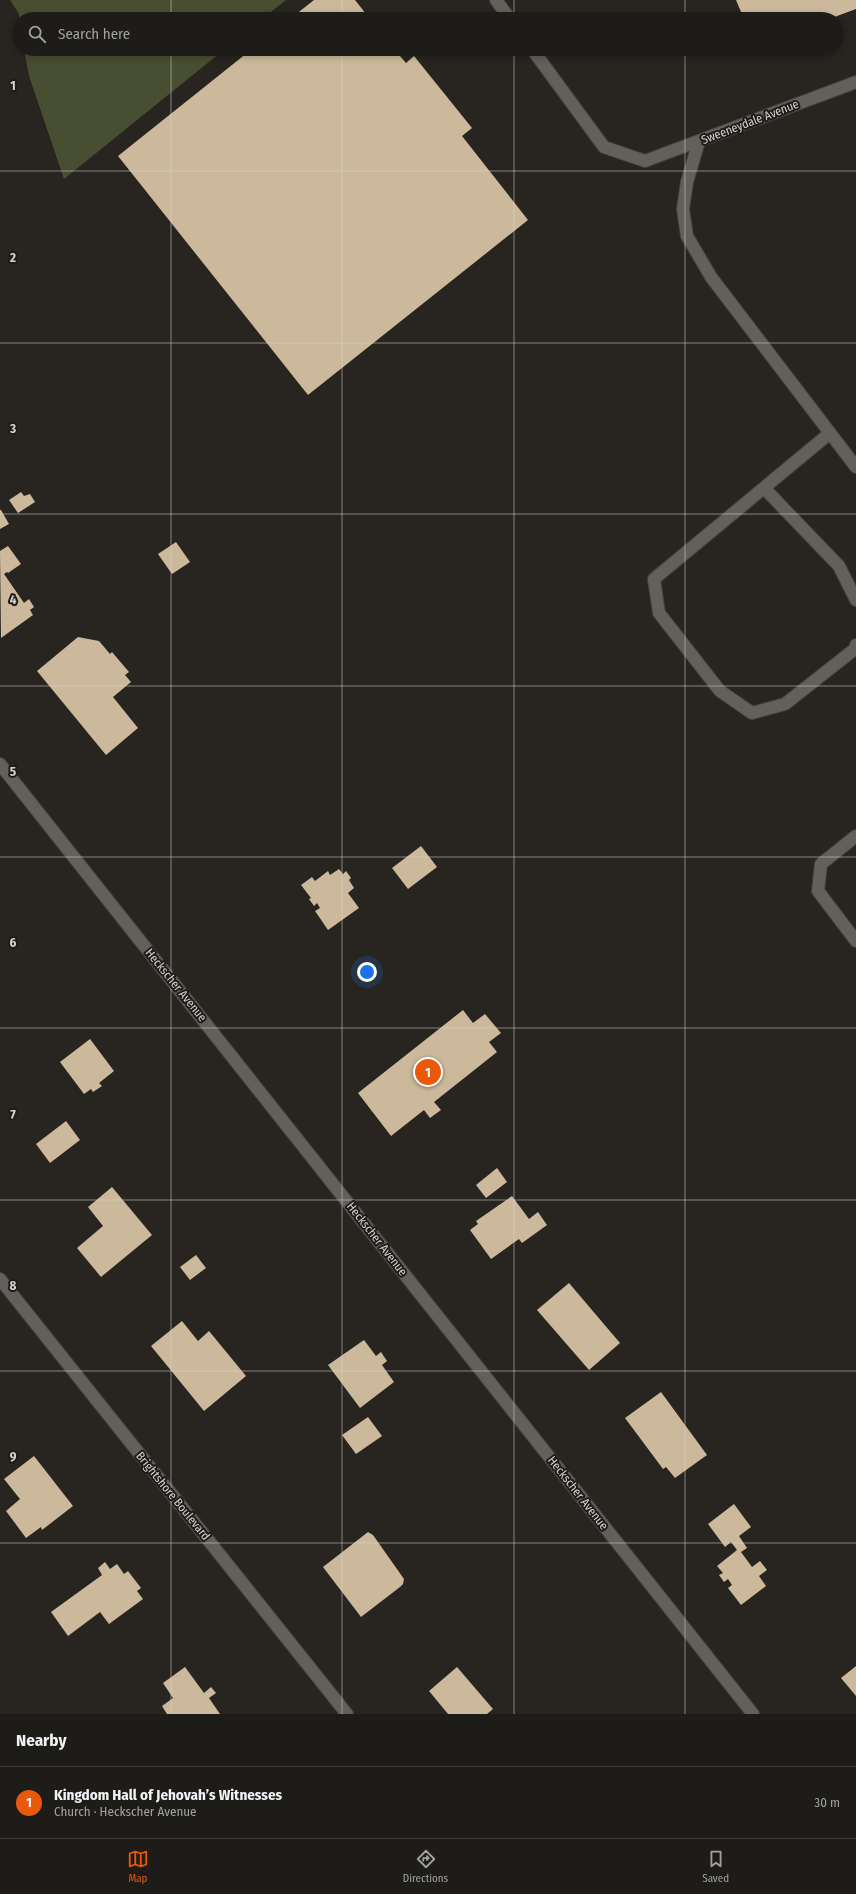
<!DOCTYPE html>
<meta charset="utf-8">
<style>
:root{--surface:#1e1c19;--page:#2b2926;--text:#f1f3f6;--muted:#a1a1a2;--line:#3c3a38;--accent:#ea580c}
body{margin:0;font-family:"Fira Sans Condensed",sans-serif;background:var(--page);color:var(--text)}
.you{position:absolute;left:367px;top:972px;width:14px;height:14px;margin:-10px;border:3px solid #fff;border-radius:50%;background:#1a73e8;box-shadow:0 0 0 6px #1a73e833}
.badge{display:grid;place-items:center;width:26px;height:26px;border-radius:50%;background:var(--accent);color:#fff;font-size:13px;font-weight:700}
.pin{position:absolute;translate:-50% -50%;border:2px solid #fff;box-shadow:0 1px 4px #0006}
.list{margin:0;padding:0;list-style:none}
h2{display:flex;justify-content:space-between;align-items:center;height:52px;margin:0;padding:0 16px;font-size:17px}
h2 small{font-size:13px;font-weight:400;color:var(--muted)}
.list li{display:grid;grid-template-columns:26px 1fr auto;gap:12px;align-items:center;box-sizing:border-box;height:72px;padding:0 16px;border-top:1px solid var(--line)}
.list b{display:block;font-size:15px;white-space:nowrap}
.list p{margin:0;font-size:13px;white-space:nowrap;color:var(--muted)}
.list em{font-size:13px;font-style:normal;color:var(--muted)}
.icon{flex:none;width:22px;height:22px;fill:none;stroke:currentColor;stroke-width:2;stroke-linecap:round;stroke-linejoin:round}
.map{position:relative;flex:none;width:856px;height:1714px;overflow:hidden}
.search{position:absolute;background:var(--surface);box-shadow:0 2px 6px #0003;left:12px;right:12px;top:12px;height:44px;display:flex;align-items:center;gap:10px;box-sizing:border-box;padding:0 14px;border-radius:22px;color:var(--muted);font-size:15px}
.sheet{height:124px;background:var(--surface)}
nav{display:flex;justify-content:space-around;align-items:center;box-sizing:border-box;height:56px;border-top:1px solid var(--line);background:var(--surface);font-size:11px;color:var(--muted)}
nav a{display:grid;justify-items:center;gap:2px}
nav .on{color:var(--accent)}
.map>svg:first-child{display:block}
</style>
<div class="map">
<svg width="856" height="1714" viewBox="0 0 856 1714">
<rect width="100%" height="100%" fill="#282521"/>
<!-- forest -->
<path fill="#484e31" d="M10 0H286L262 19H19V14Z
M24 49H225L64 179 29 76Z"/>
<!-- building -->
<path fill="#ccb99b" d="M314 0H355L370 19H290Z
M736 0H856V9L829 19H744Z
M252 49H394L406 63 414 56 472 128 462 136 528 220 308 395 118 156Z
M21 492 24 496 30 494 35 502 18 513 9 500Z
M0 510H1L9 524 0 529Z
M176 542 190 562 172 574 158 554Z
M8 546 21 564 8 573 7 572 4 574 24 603 29 599 34 607 30 610 33 615 1 638 0 551Z
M78 637 99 641 110 654 112 652 129 672 125 675 131 682 113 697 138 728 106 755 37 671Z
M421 846 437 867 408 889 392 868Z
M339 869 343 874 346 871 351 878 349 880 354 888 348 893 359 908 328 930 315 911 320 908 317 903 314 906 309 899 311 898 301 885 312 877 315 881 328 871 330 875Z
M463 1010 473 1023 485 1014 501 1033 489 1042 497 1052 434 1102 441 1110 430 1118 424 1110 391 1136 358 1093Z
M90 1039 114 1071 99 1083 102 1086 93 1092 91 1089 84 1094 60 1062Z
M66 1121 80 1140 50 1163 36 1144Z
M497 1168 507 1182 486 1198 476 1185Z
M112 1187 152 1235 101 1277 77 1248 103 1226 88 1207Z
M512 1196 529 1219 538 1212 547 1225 522 1243 519 1239 491 1259 470 1230 478 1224 476 1221Z
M196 1255 206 1268 190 1280 180 1267Z
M569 1283 620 1343 589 1370 537 1310Z
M182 1321 198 1341 209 1331 246 1376 204 1411 151 1346Z
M364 1340 376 1356 381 1352 387 1361 382 1365 394 1382 360 1408 328 1365Z
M661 1392 707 1455 675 1478 666 1467 663 1469 625 1418Z
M368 1417 382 1436 356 1454 342 1435Z
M34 1456 73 1506 42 1530 41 1527 26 1538 6 1511 20 1499 4 1479Z
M734 1504 751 1527 739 1536 747 1548 741 1552 752 1567 760 1561 767 1570 759 1576 766 1586 741 1605 728 1588 732 1585 728 1579 724 1582 719 1575 723 1573 717 1566 737 1550 731 1542 725 1547 708 1524Z
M368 1532 373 1535 404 1579 403 1584 400 1587 361 1617 323 1567Z
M105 1562 110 1569 117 1564 124 1574 128 1571 141 1588 137 1591 143 1599 109 1624 100 1612 68 1636 51 1612 102 1575 98 1568Z
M856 1666V1696L841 1678Z
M185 1667 204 1693 211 1687 216 1693 209 1698 220 1714H167L162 1706 173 1698 163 1683Z
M457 1667 493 1709 487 1714H448L429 1691Z"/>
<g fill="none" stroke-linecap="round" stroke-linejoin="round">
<defs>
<path id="minor" d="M496 0 510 19
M532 49 604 147 645 161 856 82
M699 141 687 182 683 209 687 236 711 277 856 467
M830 433 654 579 659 613 720 691 752 713 785 704 855 649 856 645
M764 488 839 566 856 600
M0 764 753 1714
M856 836 821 864 818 891 856 941
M0 1279 347 1714"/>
</defs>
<!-- minor casing -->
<use href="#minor" stroke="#44413e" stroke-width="14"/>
<!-- minor -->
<use href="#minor" stroke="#63605b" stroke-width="12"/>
</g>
<!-- grid -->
<path fill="none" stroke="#d5d3d0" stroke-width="1" stroke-opacity="0.55" d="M171 0V19M342 0V19M514 0V19M685 0V19M171 49V1714M342 49V1714M514 49V1714M685 49V1714M0 171H856M0 343H856M0 514H856M0 686H856M0 857H856M0 1028H856M0 1200H856M0 1371H856M0 1543H856"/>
<g text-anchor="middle" stroke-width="4" stroke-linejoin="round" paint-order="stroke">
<!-- street labels -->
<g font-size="12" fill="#d5d3d0" stroke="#1e1c18">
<text transform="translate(750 122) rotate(-21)" y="4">Sweeneydale Avenue</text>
<text transform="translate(176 985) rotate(51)" y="4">Heckscher Avenue</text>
<text transform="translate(377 1239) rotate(52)" y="4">Heckscher Avenue</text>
<text transform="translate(578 1493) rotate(52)" y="4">Heckscher Avenue</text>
<text transform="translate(173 1496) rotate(51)" y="4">Brightshore Boulevard</text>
</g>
</g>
<g font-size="13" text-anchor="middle" font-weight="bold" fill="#d5d3d0" stroke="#1e1c18" stroke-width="4" stroke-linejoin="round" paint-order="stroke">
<text x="13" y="90">1</text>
<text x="13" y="262">2</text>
<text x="13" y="433">3</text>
<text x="13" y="604">4</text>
<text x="13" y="776">5</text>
<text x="13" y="947">6</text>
<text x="13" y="1119">7</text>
<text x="13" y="1290">8</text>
<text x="13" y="1461">9</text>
</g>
</svg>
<div class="you"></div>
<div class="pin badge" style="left:428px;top:1072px">1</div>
<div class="search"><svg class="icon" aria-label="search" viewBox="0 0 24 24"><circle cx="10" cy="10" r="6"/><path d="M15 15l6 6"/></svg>Search here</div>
</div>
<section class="sheet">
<h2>Nearby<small></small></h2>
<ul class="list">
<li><span class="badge">1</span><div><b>Kingdom Hall of Jehovah’s Witnesses</b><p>Church · Heckscher Avenue</p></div><em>30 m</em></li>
</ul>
</section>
<nav>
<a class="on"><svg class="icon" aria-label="map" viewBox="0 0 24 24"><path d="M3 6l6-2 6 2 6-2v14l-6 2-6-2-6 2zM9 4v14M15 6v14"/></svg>Map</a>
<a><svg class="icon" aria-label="directions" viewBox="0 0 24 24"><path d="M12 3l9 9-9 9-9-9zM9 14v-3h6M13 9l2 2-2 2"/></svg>Directions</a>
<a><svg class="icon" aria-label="saved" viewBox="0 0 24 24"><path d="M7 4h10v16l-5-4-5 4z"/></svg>Saved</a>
</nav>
